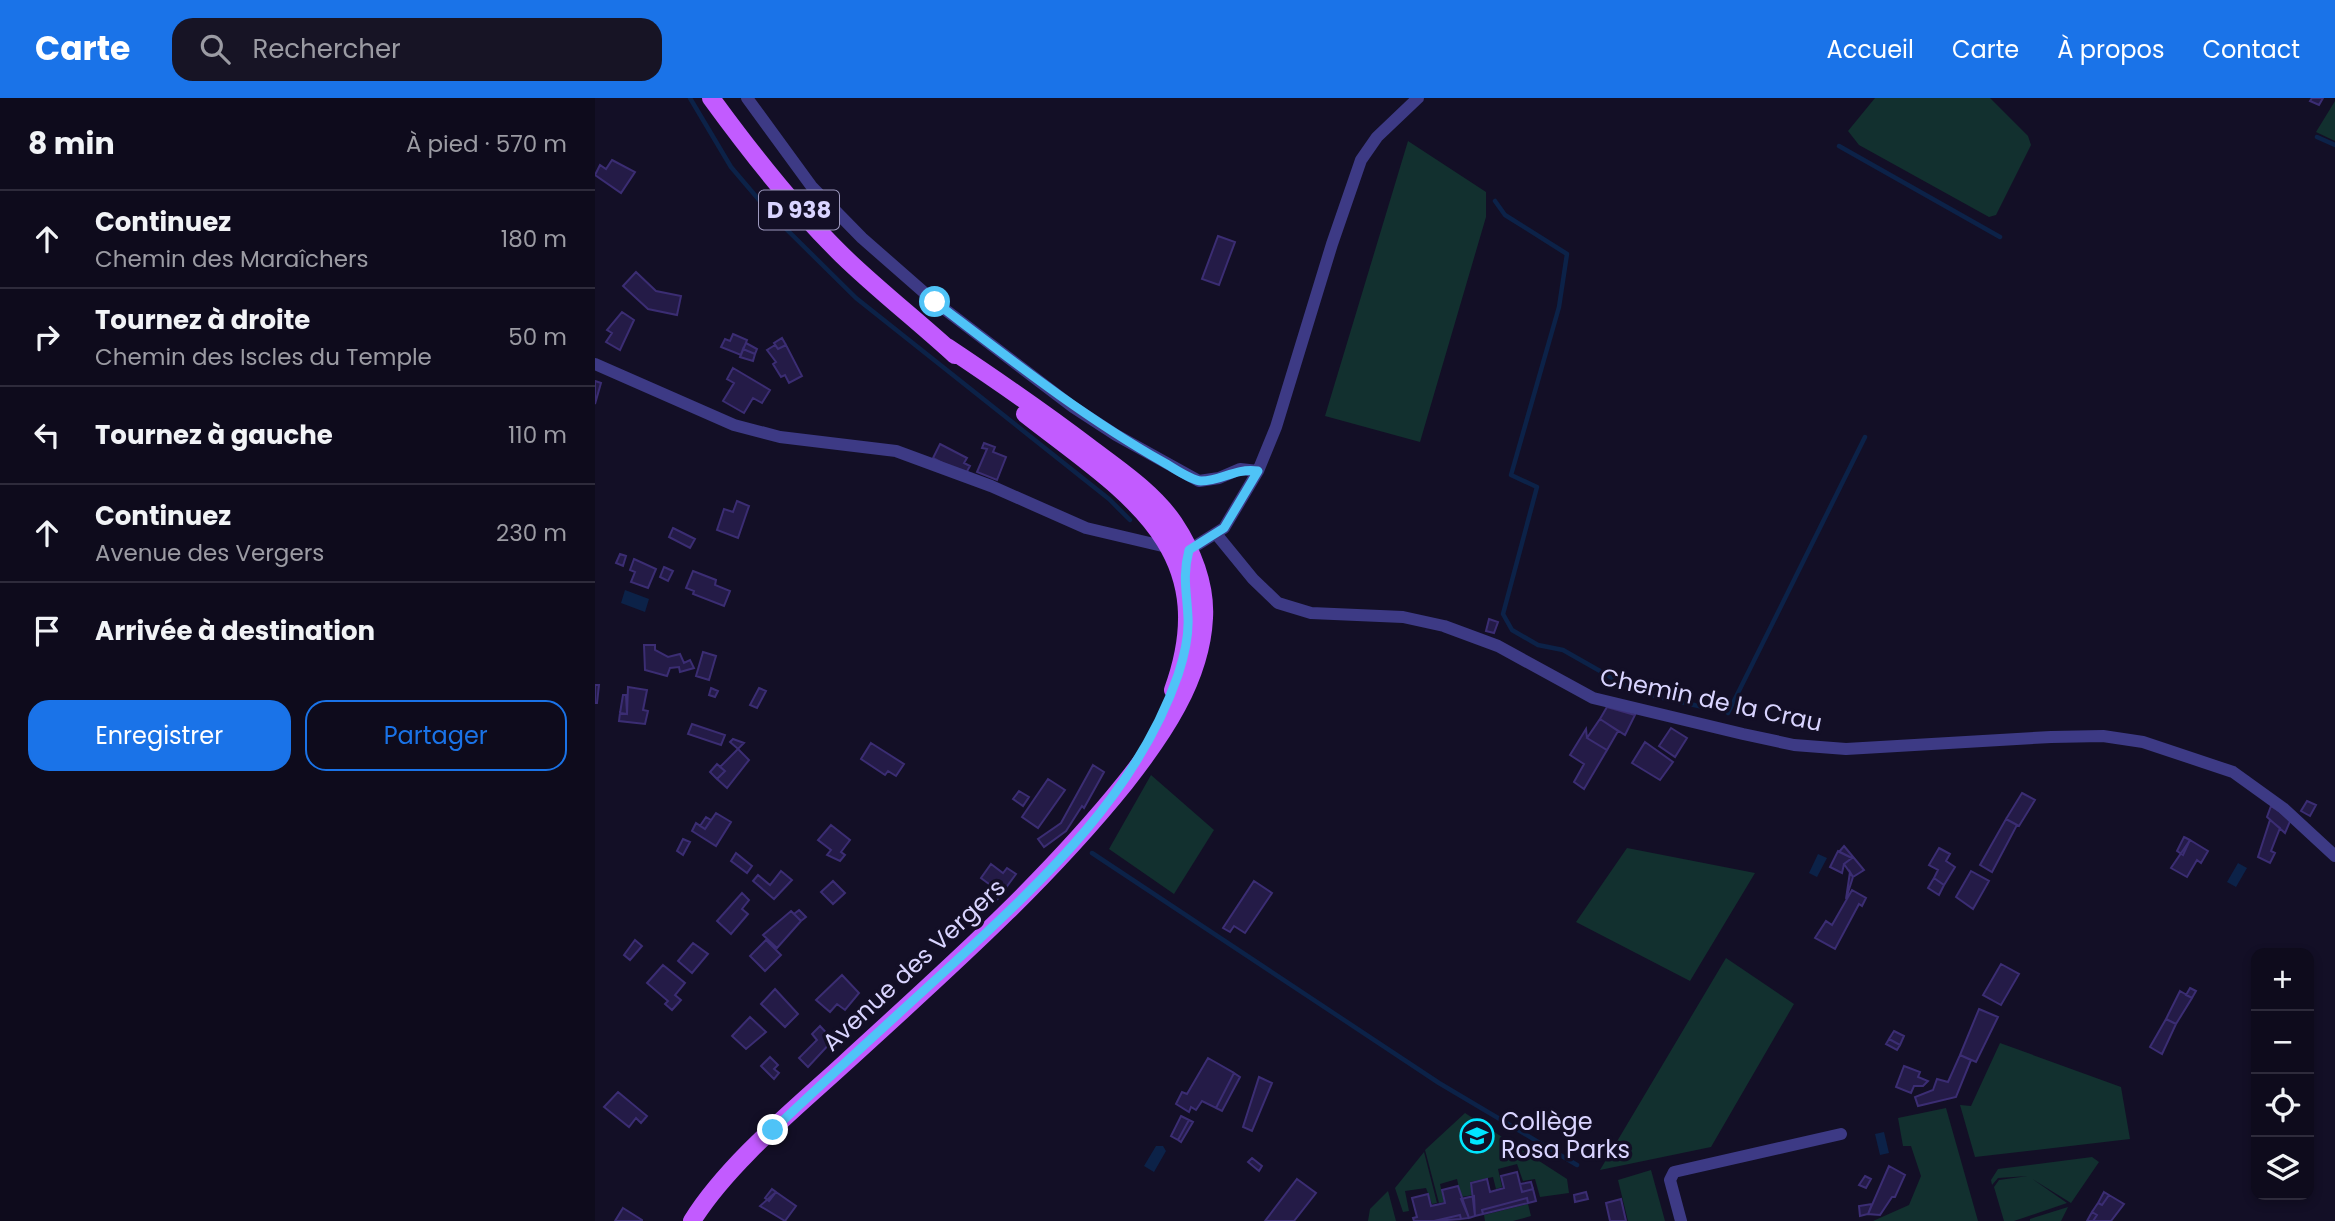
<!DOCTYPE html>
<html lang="fr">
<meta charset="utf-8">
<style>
:root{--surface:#0e0b1c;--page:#171425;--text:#f1f3f6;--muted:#9b9ba3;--line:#2e2b3b;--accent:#1a73e8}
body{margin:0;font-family:Poppins,sans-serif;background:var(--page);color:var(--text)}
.controls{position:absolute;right:21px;bottom:21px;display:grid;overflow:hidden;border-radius:14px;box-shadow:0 4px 10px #0003}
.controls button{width:63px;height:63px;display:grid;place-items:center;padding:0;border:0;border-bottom:2px solid var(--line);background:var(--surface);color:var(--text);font:35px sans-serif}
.stop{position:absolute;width:21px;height:21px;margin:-16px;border:5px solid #4fc3f7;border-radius:50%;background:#fff}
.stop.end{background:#4fc3f7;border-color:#fff;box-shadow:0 2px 7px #0008}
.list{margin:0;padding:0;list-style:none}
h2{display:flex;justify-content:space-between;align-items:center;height:91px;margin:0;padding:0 28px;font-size:30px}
h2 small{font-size:23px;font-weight:400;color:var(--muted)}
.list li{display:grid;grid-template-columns:46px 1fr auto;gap:21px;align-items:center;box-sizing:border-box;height:98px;padding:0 28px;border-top:2px solid var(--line)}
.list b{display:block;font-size:26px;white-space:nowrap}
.list p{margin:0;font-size:23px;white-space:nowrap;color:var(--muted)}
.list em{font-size:23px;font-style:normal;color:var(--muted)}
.actions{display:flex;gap:14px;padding:21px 28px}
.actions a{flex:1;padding:16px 0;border:2px solid var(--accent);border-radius:21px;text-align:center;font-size:24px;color:var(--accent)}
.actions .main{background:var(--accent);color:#fff}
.icon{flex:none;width:38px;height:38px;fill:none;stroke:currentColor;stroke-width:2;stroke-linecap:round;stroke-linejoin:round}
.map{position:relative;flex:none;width:1740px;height:1123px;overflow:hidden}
header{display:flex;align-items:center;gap:42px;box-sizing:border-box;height:98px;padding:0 35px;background:var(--accent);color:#fff}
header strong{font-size:33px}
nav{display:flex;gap:38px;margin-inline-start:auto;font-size:24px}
.search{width:490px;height:63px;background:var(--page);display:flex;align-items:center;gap:18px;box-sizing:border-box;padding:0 24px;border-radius:21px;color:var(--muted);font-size:26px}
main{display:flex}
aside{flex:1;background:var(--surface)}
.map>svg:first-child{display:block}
</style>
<header>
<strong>Carte</strong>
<div class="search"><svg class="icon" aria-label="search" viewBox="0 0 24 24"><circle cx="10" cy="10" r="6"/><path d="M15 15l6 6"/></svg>Rechercher</div>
<nav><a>Accueil</a><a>Carte</a><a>À propos</a><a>Contact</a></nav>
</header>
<main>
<aside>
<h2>8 min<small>À pied · 570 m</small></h2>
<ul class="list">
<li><svg class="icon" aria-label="ahead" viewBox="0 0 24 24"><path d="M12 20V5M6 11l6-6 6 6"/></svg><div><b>Continuez</b><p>Chemin des Maraîchers</p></div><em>180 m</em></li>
<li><svg class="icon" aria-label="right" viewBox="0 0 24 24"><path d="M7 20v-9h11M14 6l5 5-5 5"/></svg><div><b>Tournez à droite</b><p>Chemin des Iscles du Temple</p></div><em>50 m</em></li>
<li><svg class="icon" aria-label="left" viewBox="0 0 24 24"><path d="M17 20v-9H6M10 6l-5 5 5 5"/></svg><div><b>Tournez à gauche</b></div><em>110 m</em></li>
<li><svg class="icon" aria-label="ahead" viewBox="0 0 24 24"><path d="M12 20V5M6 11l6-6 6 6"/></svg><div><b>Continuez</b><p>Avenue des Vergers</p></div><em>230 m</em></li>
<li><svg class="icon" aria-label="arrive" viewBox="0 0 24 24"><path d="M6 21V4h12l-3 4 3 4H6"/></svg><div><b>Arrivée à destination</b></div></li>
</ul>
<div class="actions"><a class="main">Enregistrer</a><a>Partager</a></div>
</aside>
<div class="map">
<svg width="1740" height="1123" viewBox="0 0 1740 1123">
<rect width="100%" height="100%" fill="#130f26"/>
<!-- green -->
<path fill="#12302f" d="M1280 0H1395L1433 38 1436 47 1401 117 1394 119 1264 47 1253 33Z
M1740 3V43L1721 34Z
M813 43 891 94V119L825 344 730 318Z
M556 677 619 732 579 796 514 751Z
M1032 750 1160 775 1095 883 981 824Z
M1131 860 1199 906 1116 1049 1005 1072Z
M1405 945 1526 989 1535 1041 1380 1059 1365 1007 1376 1008Z
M1351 1010 1383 1123H1278L1314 1107 1326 1078 1316 1048H1308L1303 1020Z
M870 1015 972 1081 974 1095 945 1099 940 1081 928 1083 922 1066 903 1071 907 1089 901 1091 898 1079 875 1084 878 1097 866 1099 862 1081 845 1086 849 1104 844 1105 830 1052Z
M829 1054 842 1105 837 1106 831 1090 810 1093 814 1113 808 1114 800 1090Z
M1497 1059 1504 1064 1476 1105 1436 1080 1472 1105 1419 1123H1409L1399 1089 1404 1082 1433 1078 1403 1080 1397 1087 1396 1082 1403 1071Z
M1056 1072 1070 1123H1033L1023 1082Z
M793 1093 801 1123H773L775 1111Z
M933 1106 936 1118 918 1123H890L889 1117Z
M1473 1109 1466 1123H1435V1121Z"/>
<!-- water -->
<path fill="#0c2248" d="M30 492 54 501 50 514 26 505Z
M1223 756 1232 760 1222 779 1214 775Z
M1643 765 1652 770 1641 789 1632 784Z
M1289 1034 1294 1055 1285 1057 1280 1036Z
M561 1048H568L571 1053 559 1074 549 1068Z"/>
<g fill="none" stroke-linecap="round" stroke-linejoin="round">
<!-- stream -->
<path stroke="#0c2248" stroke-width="4.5" d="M95 0 136 69 176 116 261 200 514 401 535 422
M1722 39 1740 47
M1244 48 1405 139
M900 103 910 117 972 156 964 209 916 377 942 389 908 516 917 532 943 547 968 552 1042 594 1108 609
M1133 615 1270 339
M497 755 844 985 982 1067"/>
</g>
<!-- building -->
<path fill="#241b47" stroke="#3b2d73" stroke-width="2" d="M1717 0H1728L1724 7 1715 3Z
M17 62 40 74 26 95 0 77 5 67 11 71Z
M623 138 640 144 624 187 607 181Z
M41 174 61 193 86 198 82 217 53 211 28 188Z
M27 214 39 222 25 252 11 244 17 235 12 232Z
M138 236 152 242 146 257 126 249 130 241 135 243Z
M187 240 191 247 183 251 179 245Z
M151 245 162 251 160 256 148 251Z
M180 247 183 251 191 247 207 278 194 285 190 277 186 279 178 266 181 264 172 252Z
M148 251 160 256 158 263 145 259Z
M138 270 175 292 167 305 158 300 149 315 128 303 139 285 132 281Z
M0 283 6 285 0 306Z
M389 345 400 349 398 354 411 359 402 382 382 374 392 351 387 350Z
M345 346 372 360 369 365 375 368 370 377 338 360Z
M142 403 154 408 143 440 122 432 129 411 138 414Z
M78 430 100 441 95 450 74 439Z
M25 456 31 458 28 468 21 465Z
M39 461 61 471 53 490 36 484 40 474 35 472Z
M69 469 78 473 73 483 65 479Z
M98 473 121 482 120 487 135 493 129 508 98 496 99 493 91 490Z
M894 521 903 524 899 535 891 533Z
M49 547H60V552L73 559 85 556 89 565 95 562 99 570 85 574 84 569 75 570 72 578 50 572Z
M108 554 121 558 114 582 101 578Z
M0 587H4L2 605H0Z
M33 589 52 592 48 612 53 613 50 626 24 623 25 615 32 616Z
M116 590 123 593 120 599 114 597Z
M164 590 171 593 162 610 155 607Z
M28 597H31L32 616 25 615Z
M1012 609 1040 617 1030 637 1005 621Z
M1005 621 1023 633 1012 652 992 640Z
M97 626 130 637 126 647 93 636Z
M1076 630 1092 640 1080 659 1064 648Z
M991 631 992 640 1012 652 989 691 979 684 989 666 975 657Z
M138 641 149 645 143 651 135 644Z
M1050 644 1078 664 1065 682 1037 665Z
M276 645 309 666 301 678 293 673 290 677 266 661Z
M143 651 154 662 132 690 122 681 130 673 125 669Z
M122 666 130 673 122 681 115 674Z
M498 667 509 674 489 710 487 708 471 733 449 749 443 741 466 725Z
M453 681 470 692 443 730 427 719Z
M424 693 434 699 428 708 418 701Z
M1427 695 1440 702 1424 728 1411 721Z
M1712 703 1721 707 1715 718 1706 713Z
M1676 708 1696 721 1690 735 1672 719Z
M121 715 136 724 121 748 97 733 101 725 110 731Z
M111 719 116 722 110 731 105 728Z
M1411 721 1422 727 1397 774 1385 767Z
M1675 722 1685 730 1676 753 1680 755 1675 765 1663 759Z
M236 727 255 742 246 754 250 757 245 763 232 757 236 752 223 742Z
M1589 739 1595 742 1588 757 1582 753Z
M88 741 95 744 88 757 82 753Z
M1595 742 1613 753 1606 765 1602 762 1592 779 1576 770Z
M1249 748 1269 772 1258 779 1249 766 1257 760 1244 754Z
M1344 750 1355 756 1351 763 1360 769 1349 787 1339 780 1343 772 1334 767Z
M1243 753 1257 760 1249 766 1247 775 1235 769Z
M141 755 157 768 152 775 136 763Z
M396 766 408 775 412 770 421 776 399 806 390 800 398 789 386 780Z
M186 773 197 782 179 801 158 783 163 777 175 787Z
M1376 773 1394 783 1378 811 1361 799Z
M1255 774 1258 779 1251 801Z
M1339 780 1349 787 1344 797 1333 790Z
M238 783 250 795 238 806 226 794Z
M659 783 677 795 650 835 639 828 635 834 628 830Z
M1257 792 1271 800 1267 808 1264 806 1240 851 1220 840 1231 823 1237 827Z
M147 795 154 802 147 811 153 816 136 836 122 823Z
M204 812 211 819 206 823 199 816Z
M196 813 206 823 182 850 168 837Z
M40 842 47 848 35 862 29 857Z
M171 842 186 857 170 873 155 858Z
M98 845 113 856 97 875 83 863Z
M1406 866 1424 876 1406 907 1388 897Z
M68 867 90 885 80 897 86 902 77 912 70 906 73 903 52 885Z
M247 877 264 895 250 912 242 906 235 914 221 902Z
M1595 890 1601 893 1597 900 1591 897Z
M180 891 203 916 190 929 166 906Z
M1585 893 1597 900 1581 926 1571 921Z
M1384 911 1403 919 1381 964 1365 957Z
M155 919 171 934 151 951 137 938Z
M1571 921 1581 926 1567 956 1555 949Z
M225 928 238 942 213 969 204 960 222 942 217 936Z
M1299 933 1309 938 1305 947 1294 941Z
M1294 941 1305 947 1302 952 1291 946Z
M1365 957 1376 962 1361 999 1323 1008 1320 999 1338 992 1342 981 1353 984Z
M175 959 183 967 179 971 184 975 179 981 166 968Z
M613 960 639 975 621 1010 607 1003 601 1012 596 1009 594 1014 581 1006 587 994 592 996Z
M1309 968 1325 974 1323 979 1333 983 1328 988H1319L1316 995 1301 989Z
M639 975 645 979 627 1013 621 1010Z
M664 979 677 985 657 1033 648 1029Z
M23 994 52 1018 46 1025 41 1020 34 1029 9 1009Z
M586 1018 594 1022 583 1042 576 1038Z
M594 1022 598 1024 586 1044 583 1042Z
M657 1060 667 1068 664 1073 653 1064Z
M1294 1068 1310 1077 1300 1099H1297L1285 1117 1273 1116Z
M922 1074 927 1094 938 1091 941 1103 933 1105 932 1100 887 1112 888 1116 880 1118 876 1085 892 1081 895 1094 909 1090 906 1078Z
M1270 1078 1276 1081 1271 1090 1264 1087Z
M702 1081 721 1095 699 1123H670Z
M936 1084 938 1091 927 1094 925 1086Z
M863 1088 874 1120 866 1121 865 1117 839 1123H819L818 1120 822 1119 817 1100 833 1096 836 1108 850 1105 847 1092Z
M177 1091 181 1094 174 1103 170 1100Z
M181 1094 201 1108 190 1123 165 1108Z
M991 1094 993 1101 980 1104 979 1097Z
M1509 1094 1514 1097 1507 1107 1503 1105Z
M1514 1097 1529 1106 1516 1123H1498L1502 1117 1497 1114 1503 1105 1507 1107Z
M879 1098 880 1118 874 1120 866 1101Z
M932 1100 933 1105 888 1116 887 1112Z
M1026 1101 1031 1123H1015L1011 1105Z
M1277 1106 1273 1116 1265 1118 1264 1108Z
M28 1110 47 1122V1123H20Z
M1497 1114 1502 1117 1498 1123H1492Z
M865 1117 866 1121 839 1123Z"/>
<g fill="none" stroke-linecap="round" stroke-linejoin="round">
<!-- street -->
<path stroke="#3d3a85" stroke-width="12" d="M152 0 217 89 267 140 340 204 478 309 521 337 604 383 624 380 645 371 663 373
M0 266 139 327 185 339 301 353 396 388 491 430 576 450
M622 437 658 481 683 505 716 515 808 519 849 528 903 548 998 600 1148 636 1199 647 1251 651 1456 639 1508 638 1548 644 1638 674 1688 710 1740 758
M594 452 629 430 663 373 681 329 737 146 766 62 782 39 823 0
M1086 1123 1075 1082 1079 1074 1246 1036"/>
<!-- primary -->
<path stroke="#c25bff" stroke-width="18" d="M116 0C156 55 198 109 247 157 283 192 323 223 360 257
M430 316C528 393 630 448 578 592
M97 1123C133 1065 201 1010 251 964 348 875 447 788 530 685 567 638 606 582 609 520 611 487 597 452 579 425 558 394 523 371 494 349 448 314 400 281 352 249"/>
</g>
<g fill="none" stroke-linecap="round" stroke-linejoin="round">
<!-- route -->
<path stroke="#4fc3f7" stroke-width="9" d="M178 1032C238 975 300 919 361 863 450 780 542 695 583 577 589 559 594 540 593 520 592 494 587 479 594 452L629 430 663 373C638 370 628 383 606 383 595 382 579 370 568 364 487 318 415 261 340 204"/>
</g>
<!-- icons -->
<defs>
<symbol id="school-ring" viewBox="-11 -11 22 22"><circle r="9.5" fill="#130f26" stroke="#00e5ff" stroke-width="1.5"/><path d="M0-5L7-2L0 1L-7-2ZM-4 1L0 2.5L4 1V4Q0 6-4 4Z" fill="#00e5ff"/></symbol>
</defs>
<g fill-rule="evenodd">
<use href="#school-ring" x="863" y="1019" width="38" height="38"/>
</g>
<g text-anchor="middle" stroke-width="7" stroke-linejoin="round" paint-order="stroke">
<!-- shield labels -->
<rect fill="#130f26" stroke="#9e99be" stroke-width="2" x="164" y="92.5" width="80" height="39" rx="5"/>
<g font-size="23" font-weight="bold" fill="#d9d4ff">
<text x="204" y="120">D 938</text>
</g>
<!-- street labels -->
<g font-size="24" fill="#d9d4ff" stroke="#130f26">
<text transform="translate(1116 602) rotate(12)" y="8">Chemin de la Crau</text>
<text transform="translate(319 867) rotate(-43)" y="8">Avenue des Vergers</text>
</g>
<!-- poi labels -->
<g font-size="24" fill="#d9d4ff" stroke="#130f26" text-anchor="start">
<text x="906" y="1032">Collège<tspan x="906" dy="28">Rosa Parks</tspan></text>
</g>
</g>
</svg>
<div class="controls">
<button>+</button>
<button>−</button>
<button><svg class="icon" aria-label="locate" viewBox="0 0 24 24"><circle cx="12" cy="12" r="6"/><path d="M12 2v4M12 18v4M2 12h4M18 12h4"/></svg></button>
<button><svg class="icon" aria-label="layers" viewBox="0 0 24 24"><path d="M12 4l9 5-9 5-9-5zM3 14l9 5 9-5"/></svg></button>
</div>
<div class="stop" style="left:340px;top:204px"></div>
<div class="stop end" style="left:178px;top:1032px"></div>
</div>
</main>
